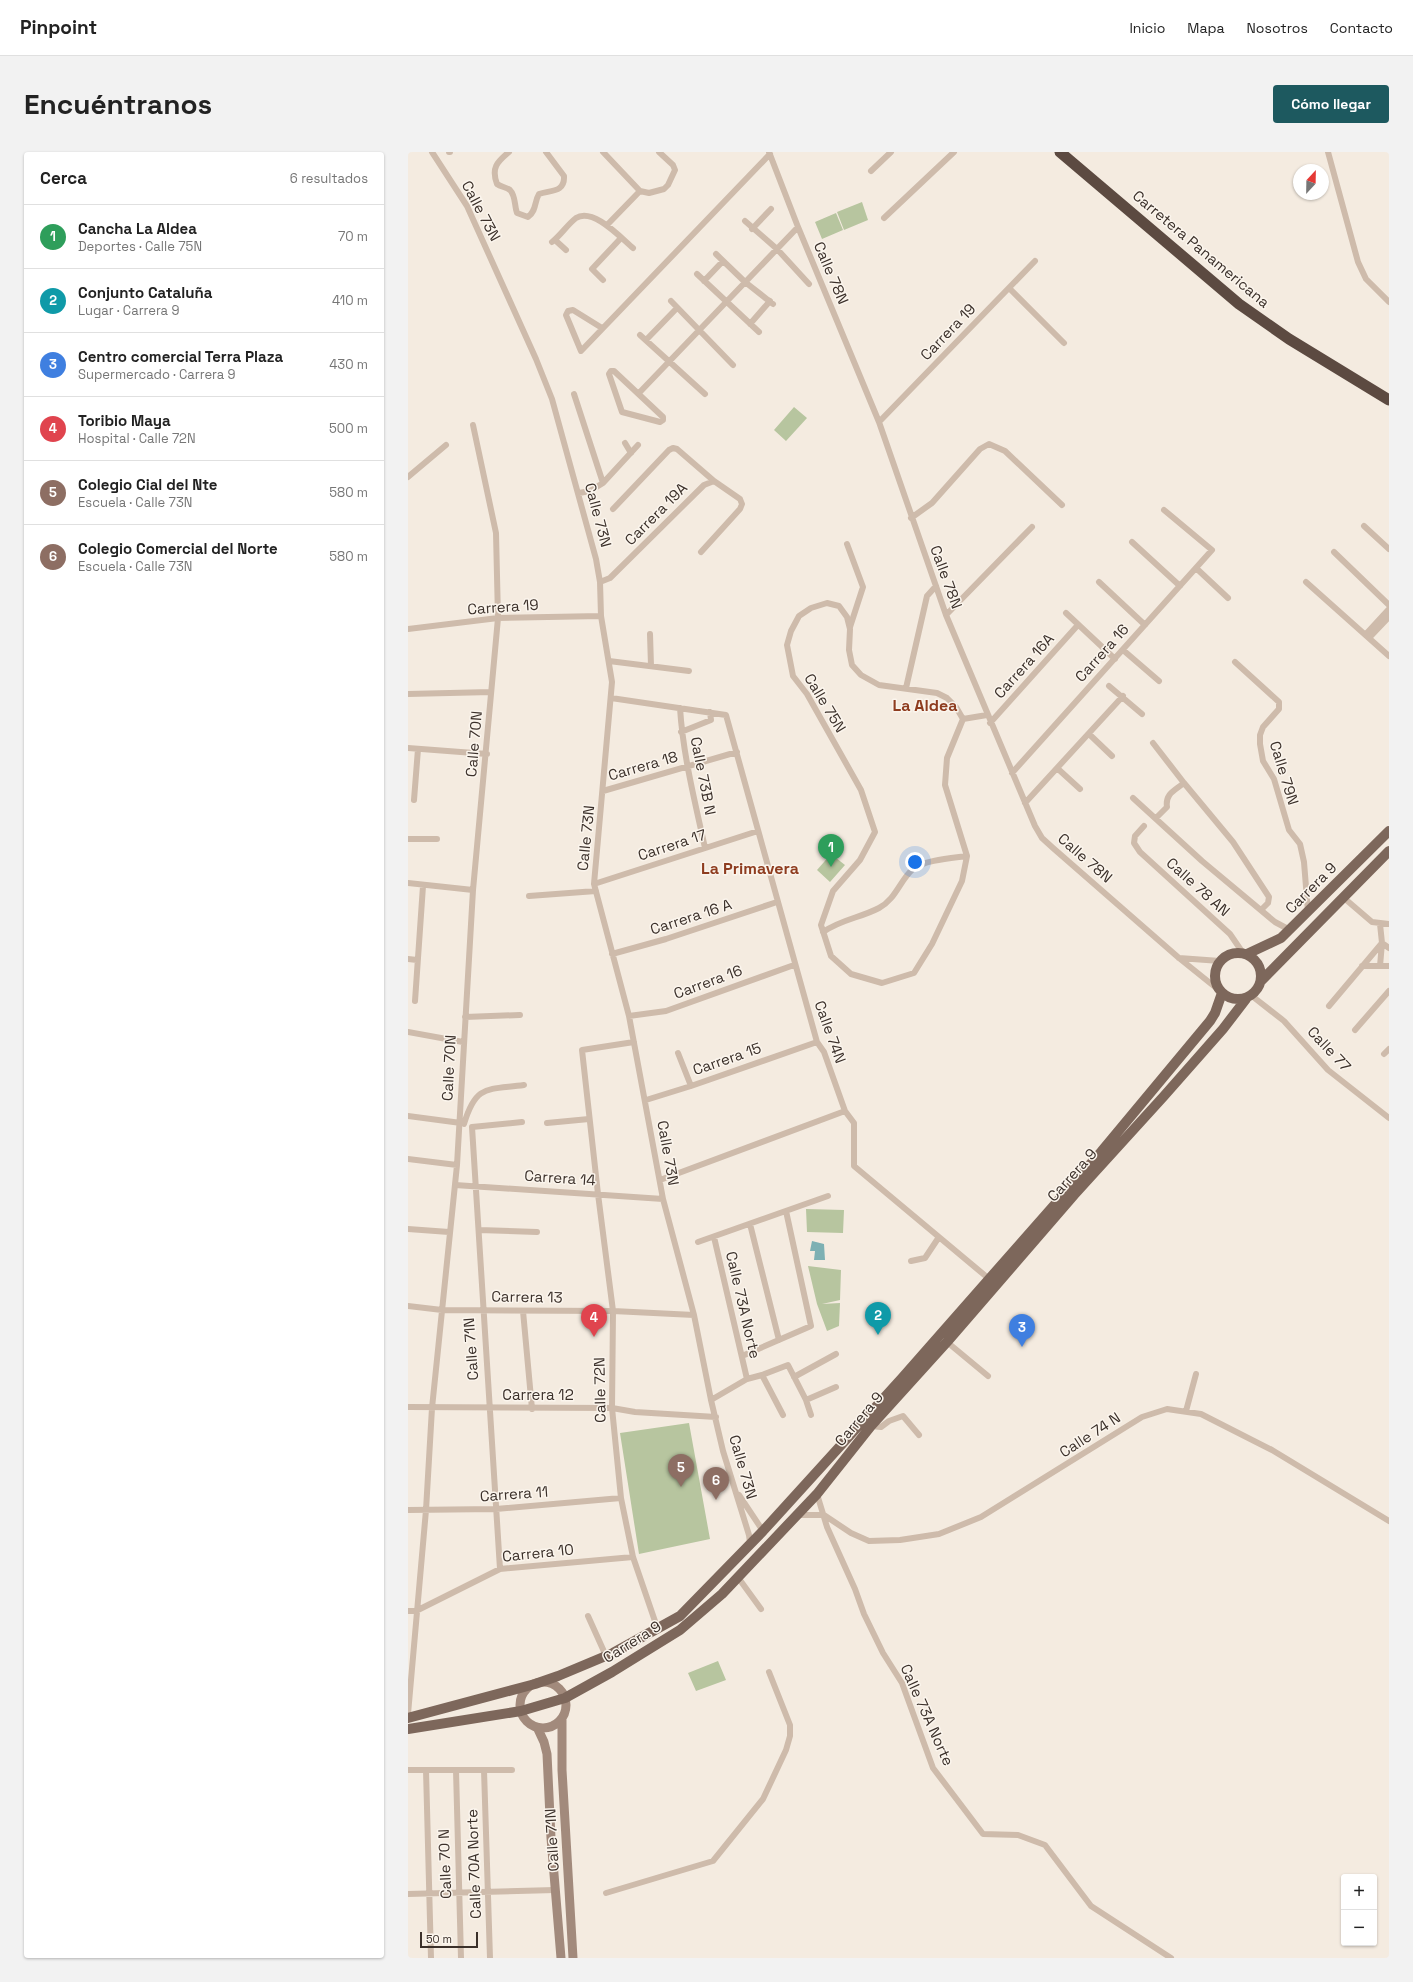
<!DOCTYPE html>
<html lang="es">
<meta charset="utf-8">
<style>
:root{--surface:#fff;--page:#f2f2f2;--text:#222;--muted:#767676;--line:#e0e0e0;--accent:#1d595f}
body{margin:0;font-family:"Space Grotesk",sans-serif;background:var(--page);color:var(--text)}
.controls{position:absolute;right:12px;bottom:12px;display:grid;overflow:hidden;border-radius:4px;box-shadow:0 1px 3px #0004}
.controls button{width:36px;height:36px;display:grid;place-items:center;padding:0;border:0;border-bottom:1px solid var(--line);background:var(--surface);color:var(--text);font:20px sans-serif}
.compass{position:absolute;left:885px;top:12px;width:36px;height:36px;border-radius:50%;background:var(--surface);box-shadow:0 1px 3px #0004;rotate:22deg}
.scale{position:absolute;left:12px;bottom:10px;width:58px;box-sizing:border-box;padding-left:4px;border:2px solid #3b302a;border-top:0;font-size:11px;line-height:14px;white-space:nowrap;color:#3b302a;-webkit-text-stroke:3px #fbf5ed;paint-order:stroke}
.you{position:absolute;left:507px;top:710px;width:14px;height:14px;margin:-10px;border:3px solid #fff;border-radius:50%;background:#1a73e8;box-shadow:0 0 0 6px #1a73e833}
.badge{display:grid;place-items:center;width:26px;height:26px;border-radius:50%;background:var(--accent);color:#fff;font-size:13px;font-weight:700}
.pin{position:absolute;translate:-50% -33px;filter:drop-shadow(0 1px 2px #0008)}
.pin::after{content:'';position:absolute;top:21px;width:14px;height:12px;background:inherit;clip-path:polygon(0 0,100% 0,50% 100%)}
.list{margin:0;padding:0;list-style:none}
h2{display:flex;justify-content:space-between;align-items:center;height:52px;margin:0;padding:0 16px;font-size:17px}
h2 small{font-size:13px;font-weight:400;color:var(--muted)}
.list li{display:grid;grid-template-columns:26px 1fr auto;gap:12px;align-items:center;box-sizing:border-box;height:64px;padding:0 16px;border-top:1px solid var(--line)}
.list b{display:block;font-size:15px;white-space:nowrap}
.list p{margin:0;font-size:13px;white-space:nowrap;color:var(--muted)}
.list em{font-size:13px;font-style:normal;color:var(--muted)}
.map{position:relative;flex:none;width:981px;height:1806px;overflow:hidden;border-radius:4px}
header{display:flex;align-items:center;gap:24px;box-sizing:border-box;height:56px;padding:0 20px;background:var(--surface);border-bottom:1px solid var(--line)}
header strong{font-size:19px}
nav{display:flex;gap:22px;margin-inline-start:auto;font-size:14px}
.intro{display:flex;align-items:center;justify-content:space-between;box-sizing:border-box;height:96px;padding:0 24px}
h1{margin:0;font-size:28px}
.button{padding:10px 18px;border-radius:4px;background:var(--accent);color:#fff;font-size:14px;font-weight:700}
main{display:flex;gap:24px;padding:0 24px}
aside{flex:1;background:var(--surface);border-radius:4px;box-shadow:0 1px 3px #0004}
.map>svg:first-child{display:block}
</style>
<header>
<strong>Pinpoint</strong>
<nav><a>Inicio</a><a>Mapa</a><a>Nosotros</a><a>Contacto</a></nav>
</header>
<div class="intro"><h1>Encuéntranos</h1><a class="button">Cómo llegar</a></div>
<main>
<aside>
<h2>Cerca<small>6 resultados</small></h2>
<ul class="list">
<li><span class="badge" style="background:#2e9e5b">1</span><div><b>Cancha La Aldea</b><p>Deportes · Calle 75N</p></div><em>70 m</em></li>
<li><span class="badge" style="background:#0f9aa8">2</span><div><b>Conjunto Cataluña</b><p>Lugar · Carrera 9</p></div><em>410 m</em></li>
<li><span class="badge" style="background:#3f7fe0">3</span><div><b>Centro comercial Terra Plaza</b><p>Supermercado · Carrera 9</p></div><em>430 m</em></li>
<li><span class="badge" style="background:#e0444e">4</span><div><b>Toribio Maya</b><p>Hospital · Calle 72N</p></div><em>500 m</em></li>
<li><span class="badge" style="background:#8d6e63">5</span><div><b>Colegio Cial del Nte</b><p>Escuela · Calle 73N</p></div><em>580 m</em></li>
<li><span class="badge" style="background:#8d6e63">6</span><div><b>Colegio Comercial del Norte</b><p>Escuela · Calle 73N</p></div><em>580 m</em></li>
</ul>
</aside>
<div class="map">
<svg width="981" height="1806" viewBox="0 0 981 1806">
<rect width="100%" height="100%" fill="#f4ebe0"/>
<!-- green -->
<path fill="#b7c59f" d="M454 50 460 68 436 78 429 60Z
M428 61 435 78 414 87 407 70Z
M386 255 399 266 378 289 366 278Z
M423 702 437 713 422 730 409 718Z
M398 1057 436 1058 435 1081 399 1080Z
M400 1114 433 1118 432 1148 414 1152 432 1151 431 1174 419 1179 409 1152Z
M281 1271 302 1387 231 1402 212 1281Z
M310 1509 318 1528 288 1539 280 1521Z"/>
<!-- water -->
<path fill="#7db0b3" d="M404 1089 416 1092 417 1108H406L407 1099H402Z"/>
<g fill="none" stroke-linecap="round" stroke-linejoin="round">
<!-- street -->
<path stroke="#cebbab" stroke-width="6" d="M24 0 59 54 128 207 144 247 188 407 192 430 193 464 204 530 186 732 221 864 255 1047 286 1163 303 1248 315 1299 341 1383 342 1391
M41 0H42
M101 0C89 10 83 16 89 32 93 35 98 35 102 38 108 44 106 53 109 61L120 65C129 58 126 50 131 42 142 38 157 41 156 24L138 0
M195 0 232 39 241 41 256 37 260 33 267 18 265 13 251 0
M361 0 390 75 471 270 538 463 627 674 634 686 645 696 771 806 812 839
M920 0 950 110 958 127 981 150
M463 19 483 0
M476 66 546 0
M337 69 369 97 401 132
M199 73 232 39
M344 77 363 57
M147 88 158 98
M144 90C153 83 159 73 168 66 185 55 213 86 225 96
M308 102 337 130 365 152
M289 122 351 180
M195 128 184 117 213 86
M296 129 315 109
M601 136 656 191
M263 149 325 213
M342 172 362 149
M194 176 165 158 160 159 158 163 173 199 362 2
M232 183 297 242
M238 188 269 156
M203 219H206L255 265V268L252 270 214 260 201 222Z
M231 241 390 75
M166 242 195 331
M471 270 627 109
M217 291 223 301
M0 325 38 293
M171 341 182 339 195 331 230 293
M205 357 261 298 265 296 269 297 306 329 332 347 334 352 332 357 293 400
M503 366 524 351 572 297 581 292 597 299 654 353
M956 374 981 397
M724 390 772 434
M439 392 455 435 442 475
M926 400 981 453
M788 416 820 446
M192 430 202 426 296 333 306 329
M691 430 737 473
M898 430 981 504
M658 461 707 507
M538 463 624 375
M0 477 90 466 193 464
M242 482 243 514
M958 482 981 457
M961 486 981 465
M715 498 751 529
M201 509 281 519
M827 510 871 550V557L855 575 852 583V592L855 609 866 627 881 678 892 692 896 710 900 760
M701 534 734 562
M498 536 519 444 528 434
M0 542 83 540
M203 546 318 563 409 890 416 900 437 959 446 971V1014L580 1126
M272 556C275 603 287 650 297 696
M555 567 539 606 537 633 559 704 554 729 524 792 506 821 474 831 443 822 423 804 413 773 425 739 452 708 467 680 453 638 399 542 385 524 379 493 383 479 391 464 403 456 419 451 431 454 439 465 442 477 441 498 444 513 453 523 471 533 529 541 539 546 548 555 555 567 579 563
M582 571 669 474
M273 580 303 568 302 560
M681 582 704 604
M745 591 776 631C766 639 757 642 759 655L748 666
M0 596 79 602
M649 616 672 637
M604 621 804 398 756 358
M776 631 825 690 861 745 860 751 853 758
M195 639 329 600
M725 646 794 709 867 770 882 778
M6 648 10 597
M617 651 715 544
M736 674 727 684 726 691 732 700 822 782 835 801
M0 687H29
M0 731 65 738
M186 732 350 679
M121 744 188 739
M936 746 964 770 981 772
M415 780C434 767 452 766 471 756 488 747 492 728 505 717 516 708 545 706 559 704
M974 791 981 796
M204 802 258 787 369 750
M771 806 812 809
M0 807 9 808
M954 814H981
M972 814 974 791 972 772
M844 844 876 869 920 918 981 966
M7 849 15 734
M921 854 974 791
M221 864 258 859 386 813
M57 865 112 863
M947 878 981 839
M0 880 55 890
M226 890 174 898 190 1042 205 1159 204 1256 213 1346 225 1405 250 1478
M270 901 283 934
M976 902 981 897
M238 948 283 934 409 890
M0 964 53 971
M139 971 181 967
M56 972C68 932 79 938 116 933
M64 975 92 1417
M64 975 114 970
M0 1007 49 1013
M252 1028 437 959
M47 1033 255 1047
M342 1072 371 1188
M0 1077 41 1080
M71 1078 129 1080
M306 1085 339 1227
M290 1090 420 1044
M503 1109 517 1106 531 1085
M0 1154 34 1158 205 1159 286 1163
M115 1159 124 1257
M539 1190 580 1224
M334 1204 403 1174 378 1059
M354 1223 375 1263
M386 1225 428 1202
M303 1248 339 1227 354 1223 380 1213 398 1248 403 1263
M398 1248 428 1235
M0 1255 204 1256 227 1260 308 1265
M778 1259 788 1222
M463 1274 473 1275 481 1269 495 1264 511 1283
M409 1342 419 1375 447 1437 456 1462 475 1501 494 1531 525 1616 575 1682 610 1683 637 1693 683 1754 763 1806
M331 1343 355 1379
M0 1358 88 1357 213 1346
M390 1363H416L443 1381 461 1389 492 1388 531 1382 573 1365 734 1265 759 1257 793 1262 864 1298 981 1369
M329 1424 353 1457
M0 1459H8L92 1417 225 1405
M180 1464 198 1504
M0 1562 18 1358 24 1256 49 1013 65 738 90 466 88 381 65 273
M0 1618H104
M18 1618 23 1806
M48 1618 53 1806
M76 1618 82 1806
M198 1741 305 1709 355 1647 378 1598 382 1584V1573L361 1520
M0 1742 147 1738"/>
<!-- secondary -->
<path stroke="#a28a7c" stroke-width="9" d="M112 1553a23 23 0 1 1 46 0a23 23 0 1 1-46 0Z
M154 1568V1618L165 1806
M129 1575 136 1590 139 1602 143 1686 153 1806"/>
<!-- primary -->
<path stroke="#7d675b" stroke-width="10" d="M807 824a23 23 0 1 1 46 0a23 23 0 1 1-46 0Z
M839 802 873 786 981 679
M853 829 981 699
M0 1566 127 1532 150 1524 205 1501 272 1464 355 1379 494 1226 693 1000 802 869 807 861 814 841
M0 1577 113 1559 157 1546 204 1520 272 1478 314 1442 409 1342 463 1274 539 1190 666 1043 756 944 815 877 838 847"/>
<!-- highway -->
<path stroke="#5c4a41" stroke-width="11" d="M652 0 831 152 881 187 981 248"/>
</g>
<g text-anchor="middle" stroke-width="3" stroke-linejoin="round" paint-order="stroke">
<!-- street labels -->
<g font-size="15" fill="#3b302a" stroke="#fbf5ed">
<text transform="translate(73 59) rotate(62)" y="5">Calle 73N</text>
<text transform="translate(793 97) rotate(40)" y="5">Carretera Panamericana</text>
<text transform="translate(423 121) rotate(67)" y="5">Calle 78N</text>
<text transform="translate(540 180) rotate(-46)" y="5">Carrera 19</text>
<text transform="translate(248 362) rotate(-45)" y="5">Carrera 19A</text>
<text transform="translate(190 363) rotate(75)" y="5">Calle 73N</text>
<text transform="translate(538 425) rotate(70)" y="5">Calle 78N</text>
<text transform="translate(95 455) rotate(-4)" y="5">Carrera 19</text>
<text transform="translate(694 501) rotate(-48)" y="5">Carrera 16</text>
<text transform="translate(616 514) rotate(-48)" y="5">Carrera 16A</text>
<text transform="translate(417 551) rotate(59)" y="5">Calle 75N</text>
<text transform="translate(66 592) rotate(-85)" y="5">Calle 70N</text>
<text transform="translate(235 614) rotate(-16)" y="5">Carrera 18</text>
<text transform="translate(876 621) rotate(73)" y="5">Calle 79N</text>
<text transform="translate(295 624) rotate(79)" y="5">Calle 73B N</text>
<text transform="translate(178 686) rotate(-84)" y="5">Calle 73N</text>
<text transform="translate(264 693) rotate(-18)" y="5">Carrera 17</text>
<text transform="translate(677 706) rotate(41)" y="5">Calle 78N</text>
<text transform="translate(790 735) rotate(42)" y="5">Calle 78 AN</text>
<text transform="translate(903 736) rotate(-45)" y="5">Carrera 9</text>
<text transform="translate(283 765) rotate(-18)" y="5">Carrera 16 A</text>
<text transform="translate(300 830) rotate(-20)" y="5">Carrera 16</text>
<text transform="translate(422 880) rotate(70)" y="5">Calle 74N</text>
<text transform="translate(921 897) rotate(47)" y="5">Calle 77</text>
<text transform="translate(319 907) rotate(-19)" y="5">Carrera 15</text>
<text transform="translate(41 916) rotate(-87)" y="5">Calle 70N</text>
<text transform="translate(260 1001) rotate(80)" y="5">Calle 73N</text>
<text transform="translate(664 1023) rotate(-48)" y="5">Carrera 9</text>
<text transform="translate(152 1026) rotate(4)" y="5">Carrera 14</text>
<text transform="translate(119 1145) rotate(1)" y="5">Carrera 13</text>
<text transform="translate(335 1153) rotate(77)" y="5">Calle 73A Norte</text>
<text transform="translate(63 1197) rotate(-94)" y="5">Calle 71N</text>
<text transform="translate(192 1238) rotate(-91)" y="5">Calle 72N</text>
<text x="130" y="1248">Carrera 12</text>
<text transform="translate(451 1267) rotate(-50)" y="5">Carrera 9</text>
<text transform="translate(682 1283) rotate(-33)" y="5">Calle 74 N</text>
<text transform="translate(335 1315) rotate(74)" y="5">Calle 73N</text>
<text transform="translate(106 1342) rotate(-4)" y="5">Carrera 11</text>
<text transform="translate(130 1401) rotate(-6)" y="5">Carrera 10</text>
<text transform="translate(224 1490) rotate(-32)" y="5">Carrera 9</text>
<text transform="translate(519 1563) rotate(66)" y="5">Calle 73A Norte</text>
<text transform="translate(144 1688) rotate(-93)" y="5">Calle 71N</text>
<text transform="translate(37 1712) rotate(-92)" y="5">Calle 70 N</text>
<text transform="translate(66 1712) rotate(-92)" y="5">Calle 70A Norte</text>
</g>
<!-- neighbourhood labels -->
<g font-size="16" font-weight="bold" fill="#8e3c1f" stroke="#fbf5ed">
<text x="517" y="559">La Aldea</text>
<text x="342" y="722">La Primavera</text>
</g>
</g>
</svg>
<div class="controls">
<button>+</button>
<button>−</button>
</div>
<svg class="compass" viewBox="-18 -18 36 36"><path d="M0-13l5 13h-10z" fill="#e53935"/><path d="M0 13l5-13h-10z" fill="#767676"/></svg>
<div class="scale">50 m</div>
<div class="you"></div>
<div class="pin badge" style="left:423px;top:715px;background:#2e9e5b">1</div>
<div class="pin badge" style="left:470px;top:1183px;background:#0f9aa8">2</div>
<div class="pin badge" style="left:614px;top:1195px;background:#3f7fe0">3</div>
<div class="pin badge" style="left:186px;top:1185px;background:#e0444e">4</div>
<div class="pin badge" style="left:273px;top:1335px;background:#8d6e63">5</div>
<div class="pin badge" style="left:308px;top:1348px;background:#8d6e63">6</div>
</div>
</main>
